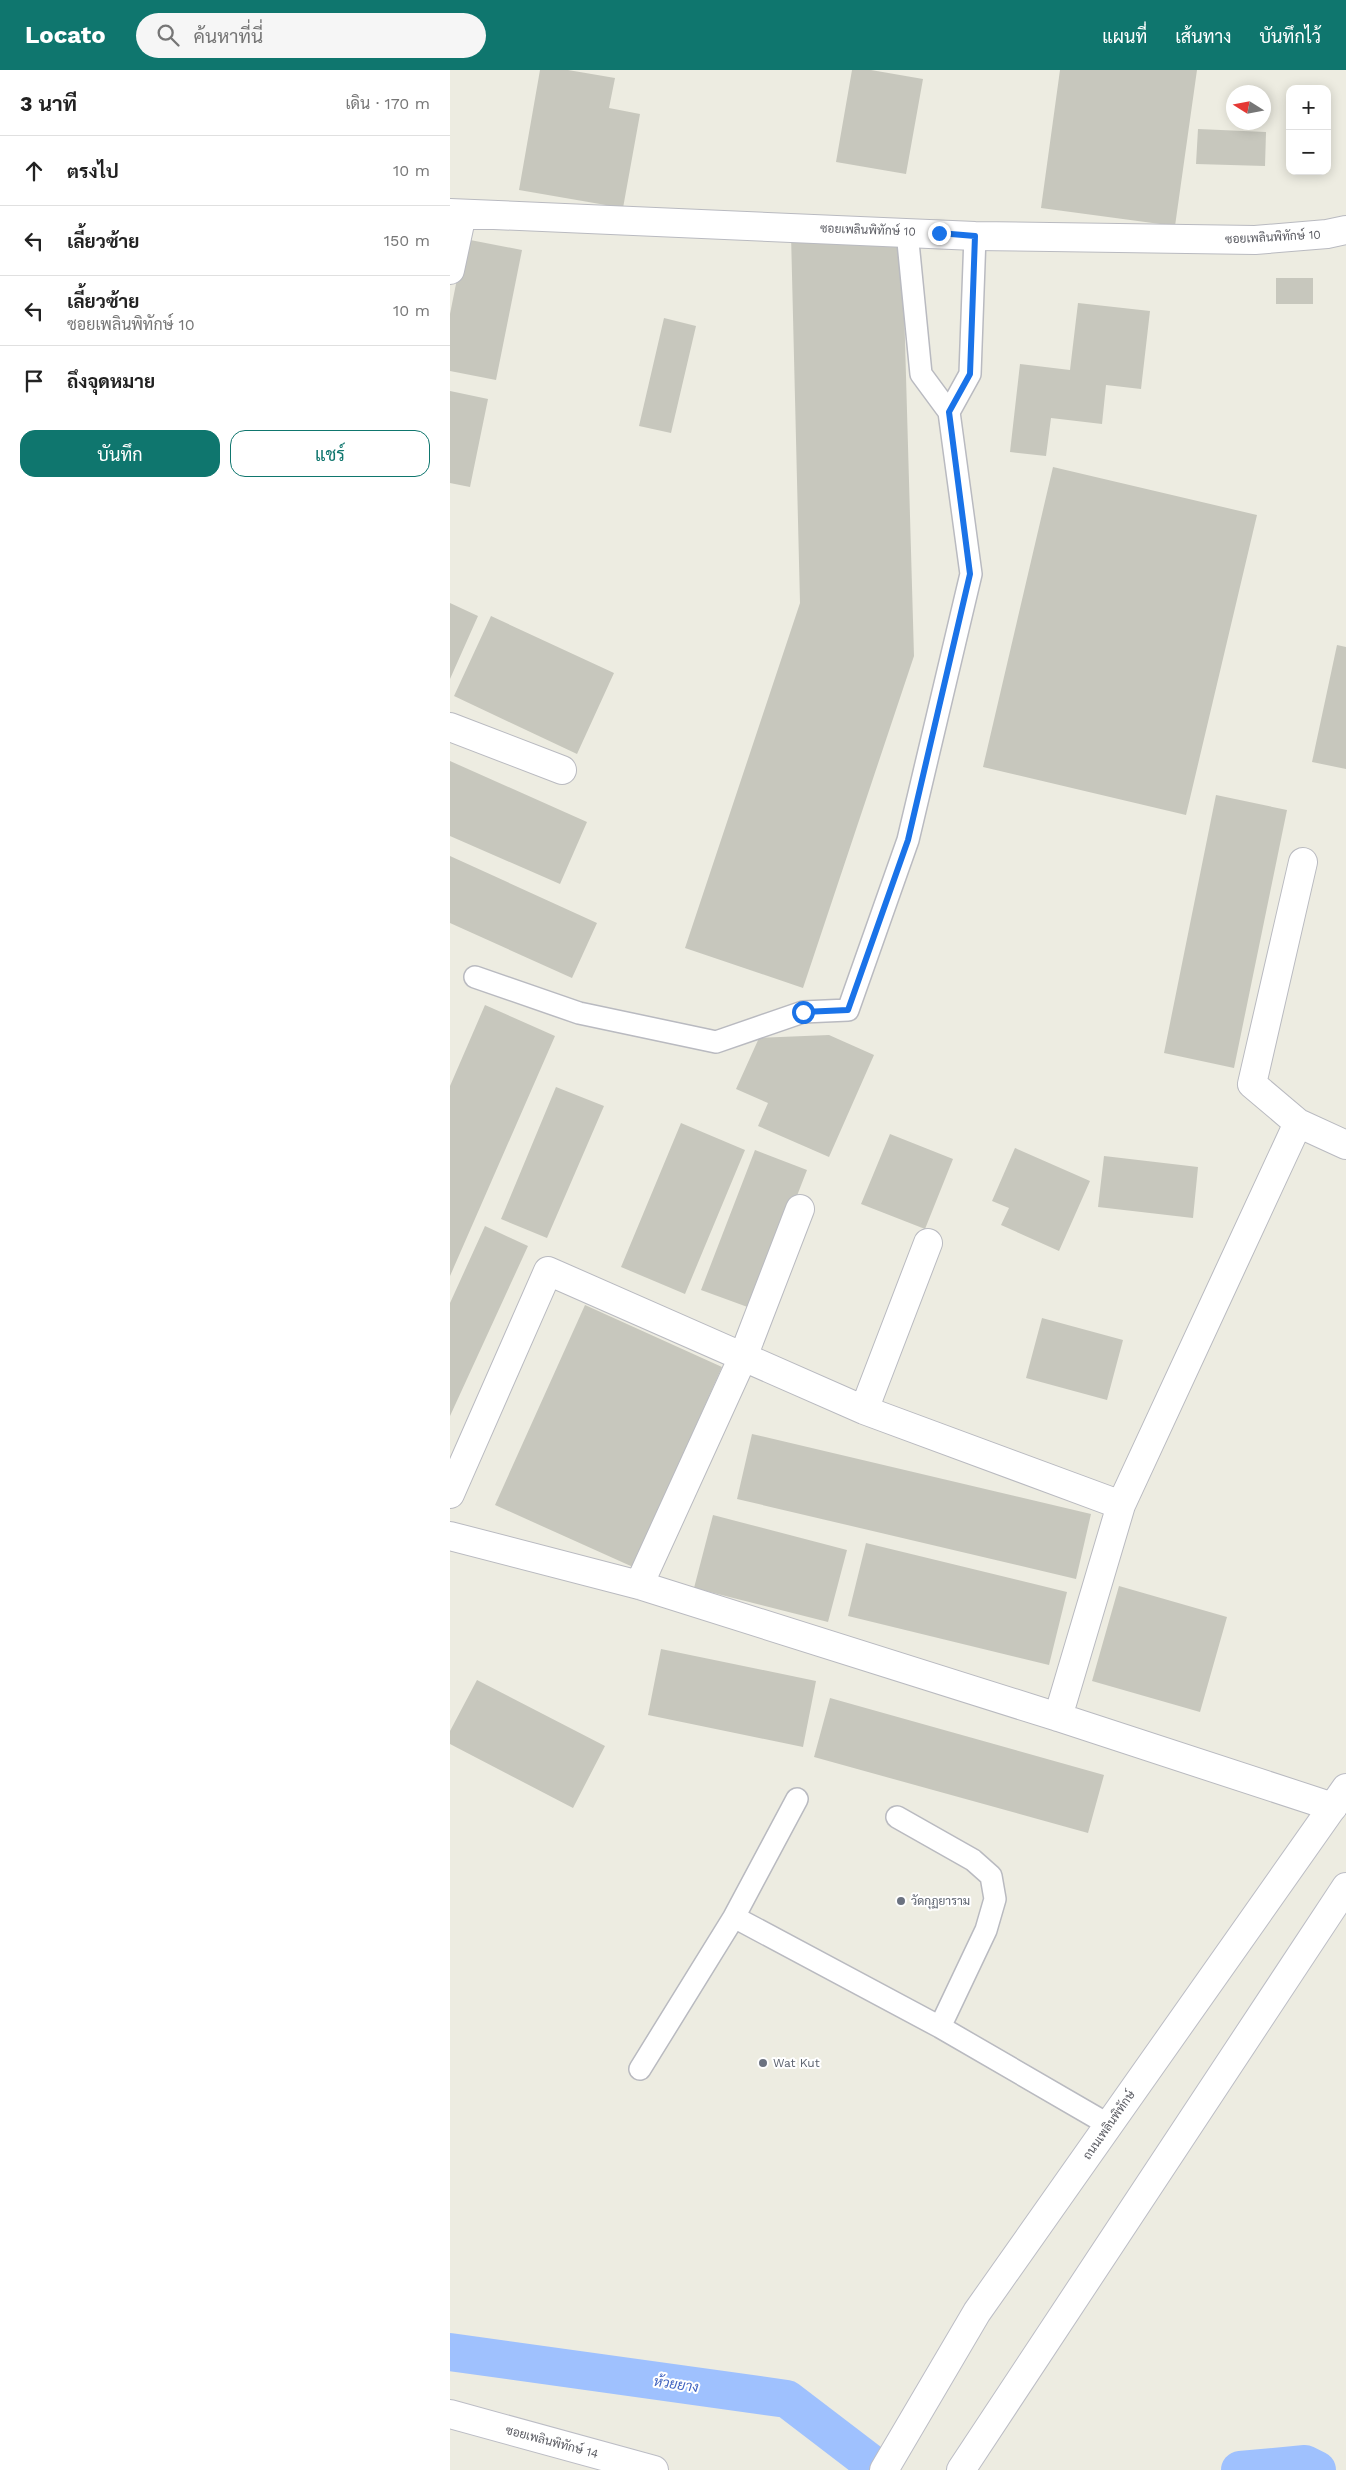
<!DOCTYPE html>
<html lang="th">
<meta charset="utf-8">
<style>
:root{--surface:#fff;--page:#f6f6f6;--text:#222;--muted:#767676;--line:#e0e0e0;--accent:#0f766e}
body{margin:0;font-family:"Work Sans",Sarabun,sans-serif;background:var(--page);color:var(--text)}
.controls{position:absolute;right:15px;top:15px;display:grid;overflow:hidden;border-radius:10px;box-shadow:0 2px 12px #0003}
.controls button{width:45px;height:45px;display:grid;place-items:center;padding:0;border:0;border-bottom:1px solid var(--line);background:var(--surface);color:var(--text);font:25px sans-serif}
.compass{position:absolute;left:776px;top:15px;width:45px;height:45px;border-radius:50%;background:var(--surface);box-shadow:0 2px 12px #0003;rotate:281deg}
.stop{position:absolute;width:15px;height:15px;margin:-11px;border:4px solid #1a73e8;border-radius:50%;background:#fff}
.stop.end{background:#1a73e8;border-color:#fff;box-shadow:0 1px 5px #0008}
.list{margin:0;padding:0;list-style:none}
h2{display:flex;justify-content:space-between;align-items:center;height:65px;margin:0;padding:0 20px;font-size:21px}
h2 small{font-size:16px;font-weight:400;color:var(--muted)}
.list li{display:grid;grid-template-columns:32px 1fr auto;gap:15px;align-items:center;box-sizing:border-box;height:70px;padding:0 20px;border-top:1px solid var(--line)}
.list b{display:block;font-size:19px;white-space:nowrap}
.list p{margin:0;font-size:16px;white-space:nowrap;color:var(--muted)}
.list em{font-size:16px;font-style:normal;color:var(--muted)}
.actions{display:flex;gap:10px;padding:15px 20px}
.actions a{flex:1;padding:11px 0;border:1px solid var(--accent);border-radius:15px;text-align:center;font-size:18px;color:var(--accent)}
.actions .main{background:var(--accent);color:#fff}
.icon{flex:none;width:28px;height:28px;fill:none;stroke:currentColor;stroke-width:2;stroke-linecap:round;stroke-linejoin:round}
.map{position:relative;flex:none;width:896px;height:2400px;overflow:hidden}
header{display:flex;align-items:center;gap:30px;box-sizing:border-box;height:70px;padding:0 25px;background:var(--accent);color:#fff}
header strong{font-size:24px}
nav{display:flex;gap:28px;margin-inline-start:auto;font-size:18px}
.search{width:350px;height:45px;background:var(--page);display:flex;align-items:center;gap:12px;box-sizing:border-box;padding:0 18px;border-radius:28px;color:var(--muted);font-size:19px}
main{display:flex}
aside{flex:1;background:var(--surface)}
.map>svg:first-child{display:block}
</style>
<header>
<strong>Locato</strong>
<div class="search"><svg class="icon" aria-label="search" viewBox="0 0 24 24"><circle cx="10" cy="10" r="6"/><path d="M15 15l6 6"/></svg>ค้นหาที่นี่</div>
<nav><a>แผนที่</a><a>เส้นทาง</a><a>บันทึกไว้</a></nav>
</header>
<main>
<aside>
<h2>3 นาที<small>เดิน · 170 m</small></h2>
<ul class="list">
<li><svg class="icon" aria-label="ahead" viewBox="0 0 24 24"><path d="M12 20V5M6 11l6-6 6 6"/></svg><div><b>ตรงไป</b></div><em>10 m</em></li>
<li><svg class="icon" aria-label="left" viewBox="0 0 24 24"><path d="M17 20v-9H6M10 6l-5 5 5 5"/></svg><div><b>เลี้ยวซ้าย</b></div><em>150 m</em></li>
<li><svg class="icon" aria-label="left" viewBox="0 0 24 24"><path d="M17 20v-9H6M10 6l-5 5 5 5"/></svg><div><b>เลี้ยวซ้าย</b><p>ซอยเพลินพิทักษ์ 10</p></div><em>10 m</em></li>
<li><svg class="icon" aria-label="arrive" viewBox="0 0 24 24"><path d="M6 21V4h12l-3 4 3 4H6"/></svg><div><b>ถึงจุดหมาย</b></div></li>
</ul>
<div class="actions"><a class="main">บันทึก</a><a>แชร์</a></div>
</aside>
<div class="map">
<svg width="896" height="2400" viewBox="0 0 896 2400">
<rect width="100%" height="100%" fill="#edece1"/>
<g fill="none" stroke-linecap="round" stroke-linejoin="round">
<!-- canal -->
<path stroke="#9fc1fe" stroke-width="38" d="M0 2282 337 2329 430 2400
M790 2400 855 2394 867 2400"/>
</g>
<!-- building -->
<path fill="#c7c7bd" d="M90 0H118L165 8 159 38 190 44 173 138 69 120Z
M402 0H421L473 9 456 104 386 92Z
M610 0H747L725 156 591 138Z
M748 59 816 62 815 96 746 94Z
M341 164 452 166 464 586 353 918 235 878 350 533Z
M15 169 72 180 46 310 0 301V244Z
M826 208H863V234H826Z
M628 233 700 241 691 319 656 315 652 354 601 348 596 386 560 382 570 294 620 300Z
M214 248 246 256 221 363 189 356Z
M0 321 38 329 20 417 0 413Z
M603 397 807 445 736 745 533 697Z
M0 533 28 546 0 609Z
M41 546 164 603 127 684 4 626Z
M887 575 896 577V699L862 692Z
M0 691 137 752 110 814 0 766Z
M766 725 837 740 784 998 714 983Z
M0 786 147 853 122 908 0 853Z
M35 935 105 966 0 1206V1016Z
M379 965 424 985 379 1087 308 1056 318 1033 286 1019 309 968Z
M106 1017 154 1036 97 1168 51 1149Z
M231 1053 295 1080 235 1224 171 1197Z
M440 1064 503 1089 475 1159 411 1134Z
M565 1078 640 1111 609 1181 551 1155 559 1138 542 1131Z
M305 1080 357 1100 303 1239 251 1220Z
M654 1086 748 1097 743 1148 648 1137Z
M35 1156 78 1176 0 1346V1233Z
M135 1235 272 1297 183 1497 45 1435Z
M592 1248 673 1270 657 1330 576 1308Z
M302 1364 641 1444 626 1509 287 1429Z
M263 1445 397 1480 378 1552 244 1518Z
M416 1473 617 1522 599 1595 398 1546Z
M669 1516 777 1547 750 1642 642 1611Z
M211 1579 366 1611 353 1677 198 1645Z
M27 1610 155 1676 123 1738 0 1674V1661Z
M380 1628 654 1705 638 1763 364 1687Z"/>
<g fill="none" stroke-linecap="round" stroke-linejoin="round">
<defs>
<path id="lane" d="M499 342 520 304 525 166
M25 907 129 943 266 972 353 942 398 940 458 770 521 504 499 342 471 304 457 162
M447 1747 523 1790 541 1806 545 1829 536 1860 490 1957
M284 1847 490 1957 659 2055
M190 1999 284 1847 347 1729"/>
<path id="street" d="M0 143 525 166 805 170 877 164 896 160
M0 200 12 144
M0 657 112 700
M853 792 802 1014 848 1053 896 1075
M414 1340 478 1173
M0 1424 98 1201 414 1340 671 1435
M0 1466 189 1515 608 1647 883 1737
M189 1515 293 1287 350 1139
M608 1647 671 1435 848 1053"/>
<path id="secondary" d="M0 2344 204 2400
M434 2400 527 2242 896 1718
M511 2400 896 1817"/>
</defs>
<!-- lane casing -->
<use href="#lane" stroke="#b9bac0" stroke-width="24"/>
<!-- street casing -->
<use href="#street" stroke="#b9bac0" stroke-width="30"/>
<!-- secondary casing -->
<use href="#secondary" stroke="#bcbdc5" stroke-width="30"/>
<!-- lane -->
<use href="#lane" stroke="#fff" stroke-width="21"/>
<!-- street -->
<use href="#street" stroke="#fff" stroke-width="28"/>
<!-- secondary -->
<use href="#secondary" stroke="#fff" stroke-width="28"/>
</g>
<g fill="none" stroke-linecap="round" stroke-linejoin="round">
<!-- route -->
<path stroke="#1a73e8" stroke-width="6" d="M353 942 398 940 458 770 520 504 499 342 520 304 525 166 489 163"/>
</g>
<!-- markers -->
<g fill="#6b7280" stroke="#fff" stroke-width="2">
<circle cx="451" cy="1831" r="5"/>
<circle cx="313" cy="1993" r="5"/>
</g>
<g text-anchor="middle" stroke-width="4" stroke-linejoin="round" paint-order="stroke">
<!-- street labels -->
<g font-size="12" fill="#5a5b62" stroke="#fff">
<text transform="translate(418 160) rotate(2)" y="4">ซอยเพลินพิทักษ์ 10</text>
<text transform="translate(823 167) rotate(-3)" y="4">ซอยเพลินพิทักษ์ 10</text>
<text transform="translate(659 2055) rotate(-55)" y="4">ถนนเพลินพิทักษ์</text>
<text transform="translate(102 2372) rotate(15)" y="4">ซอยเพลินพิทักษ์ 14</text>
</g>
<!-- worship labels -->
<g font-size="12" fill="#5b616d" stroke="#fff" text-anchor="start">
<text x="461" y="1835">วัดกุฏยาราม</text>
<text x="323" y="1997">Wat Kut</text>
</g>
<!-- water labels -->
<g font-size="14" font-style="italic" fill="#4265c1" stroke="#fff">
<text transform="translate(226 2314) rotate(8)" y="5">ห้วยยาง</text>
</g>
</g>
</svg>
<div class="controls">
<button>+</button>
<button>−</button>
</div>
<svg class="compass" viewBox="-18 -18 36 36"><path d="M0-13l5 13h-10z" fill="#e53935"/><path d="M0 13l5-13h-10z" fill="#767676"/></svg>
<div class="stop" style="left:353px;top:942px"></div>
<div class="stop end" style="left:489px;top:163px"></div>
</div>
</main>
